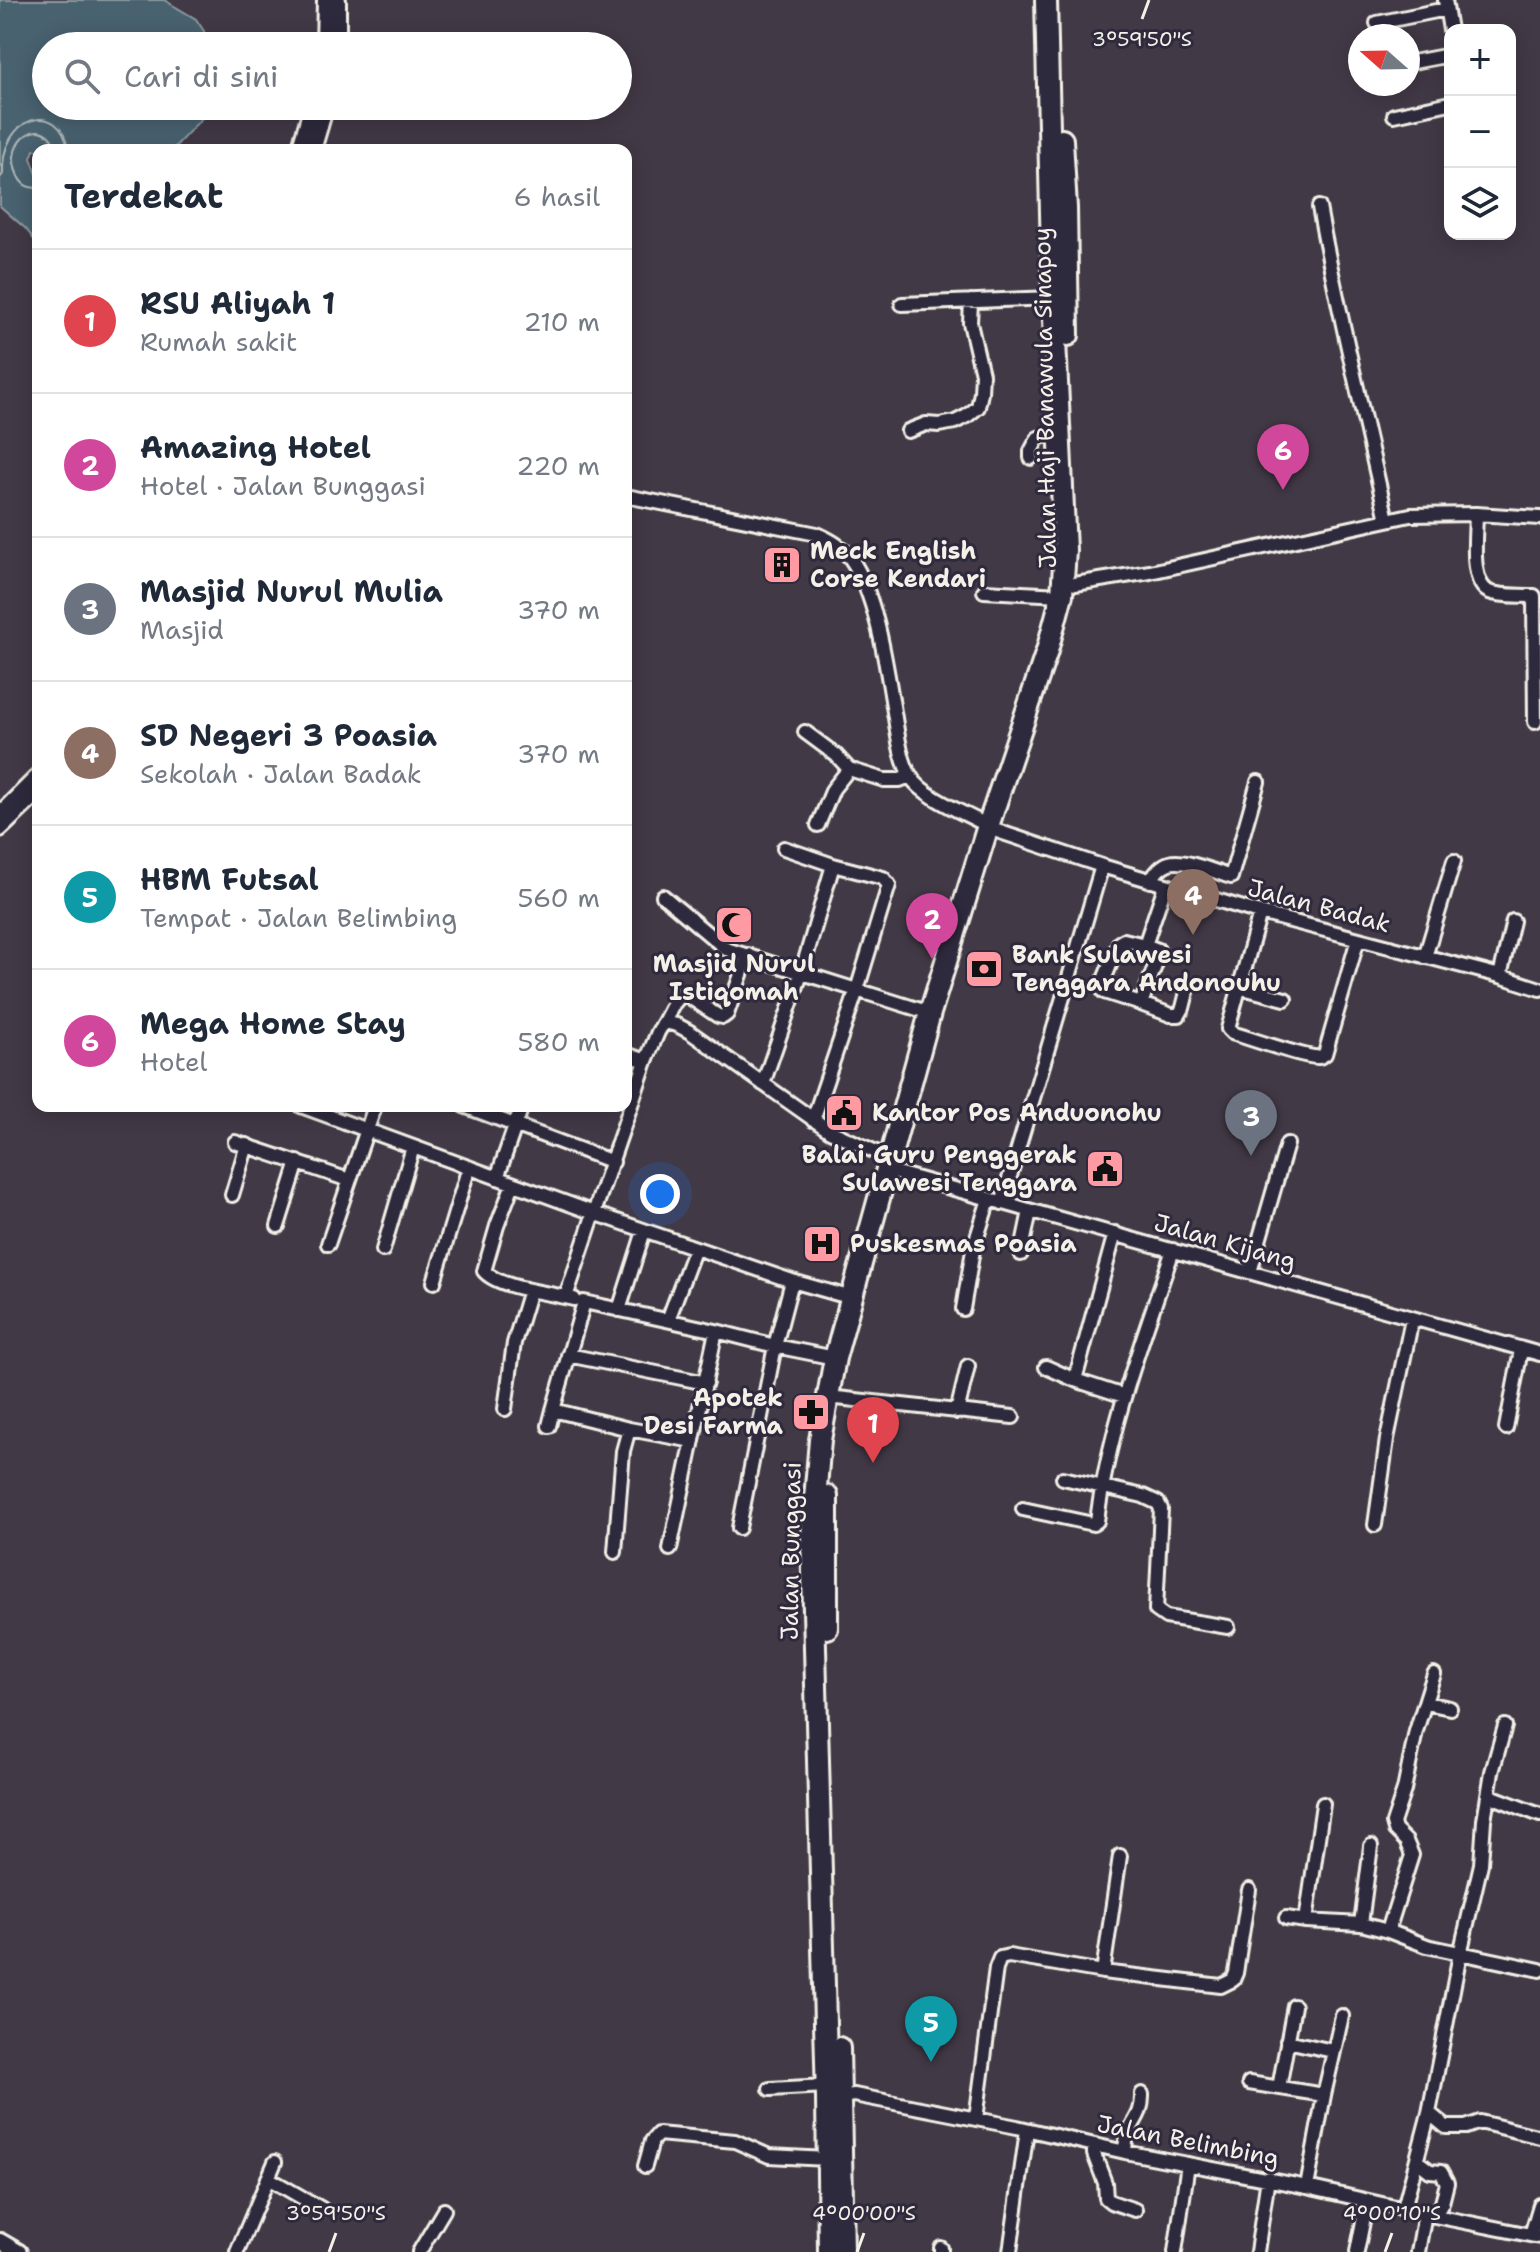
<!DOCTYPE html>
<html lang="id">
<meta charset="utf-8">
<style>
:root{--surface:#fff;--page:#f6f6f7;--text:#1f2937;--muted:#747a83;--line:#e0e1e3;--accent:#7c3aed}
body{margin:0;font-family:"Shantell Sans",sans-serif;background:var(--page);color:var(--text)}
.controls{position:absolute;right:24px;top:24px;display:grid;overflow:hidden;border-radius:16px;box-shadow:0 4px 20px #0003}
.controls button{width:72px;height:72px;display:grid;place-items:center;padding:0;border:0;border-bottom:2px solid var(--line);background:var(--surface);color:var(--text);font:40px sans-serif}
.compass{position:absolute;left:1348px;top:24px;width:72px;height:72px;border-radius:50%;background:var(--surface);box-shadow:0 4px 20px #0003;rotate:290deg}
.you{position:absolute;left:660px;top:1194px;width:28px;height:28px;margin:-20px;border:6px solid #fff;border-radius:50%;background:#1a73e8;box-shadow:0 0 0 12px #1a73e833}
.badge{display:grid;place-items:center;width:52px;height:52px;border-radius:50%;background:var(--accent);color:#fff;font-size:26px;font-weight:700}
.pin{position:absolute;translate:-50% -66px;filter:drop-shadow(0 2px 4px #0008)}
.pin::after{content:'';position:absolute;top:42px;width:28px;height:24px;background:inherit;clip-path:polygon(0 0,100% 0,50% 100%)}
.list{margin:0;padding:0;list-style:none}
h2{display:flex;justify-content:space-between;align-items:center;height:104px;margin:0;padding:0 32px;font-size:34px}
h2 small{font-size:26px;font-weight:400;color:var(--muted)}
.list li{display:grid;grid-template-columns:52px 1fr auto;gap:24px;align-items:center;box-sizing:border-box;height:144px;padding:0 32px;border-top:2px solid var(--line)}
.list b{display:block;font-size:30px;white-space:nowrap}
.list p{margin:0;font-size:26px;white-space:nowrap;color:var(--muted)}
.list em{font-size:26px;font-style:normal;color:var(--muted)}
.icon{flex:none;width:44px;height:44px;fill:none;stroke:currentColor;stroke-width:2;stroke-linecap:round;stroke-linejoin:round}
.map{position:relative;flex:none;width:1540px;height:2252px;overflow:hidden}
.search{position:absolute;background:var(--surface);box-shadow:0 4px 20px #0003;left:32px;top:32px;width:600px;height:88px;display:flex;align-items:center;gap:20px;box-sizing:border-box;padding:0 28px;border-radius:44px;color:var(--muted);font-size:30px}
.panel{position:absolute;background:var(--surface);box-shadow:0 4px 20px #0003;left:32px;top:144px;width:600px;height:968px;border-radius:16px}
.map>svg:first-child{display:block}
</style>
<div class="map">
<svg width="1540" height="2252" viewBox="0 0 1540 2252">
<rect width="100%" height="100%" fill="#423946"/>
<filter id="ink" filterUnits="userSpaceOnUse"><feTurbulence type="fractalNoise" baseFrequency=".0125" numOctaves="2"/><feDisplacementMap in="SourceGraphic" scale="16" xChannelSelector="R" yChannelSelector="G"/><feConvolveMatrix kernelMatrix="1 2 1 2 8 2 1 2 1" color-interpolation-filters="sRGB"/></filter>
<g filter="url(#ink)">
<!-- water -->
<path fill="#496270" stroke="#8d9ba0" stroke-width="2" d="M0 0H164L196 19 204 31 206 46H46V106H206L202 118 172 150H34L31 158 38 177V245L26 229 0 206Z"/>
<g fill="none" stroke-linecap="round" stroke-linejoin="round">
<!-- shore -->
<path stroke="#b0b8b8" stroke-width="2" d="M0 178 3 174C0 115 61 98 68 150
M38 188C28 188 22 185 18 176 0 139 47 111 56 150"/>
<defs>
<path id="minor" d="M1445 0 1450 30
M1377 23 1446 9
M1408 63 1450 55
M1394 115 1450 103
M1319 207C1338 312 1364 416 1387 520
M902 304 1053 298
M908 431 926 424 939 425 955 422 967 416 978 407 981 393 982 374 970 323 971 301
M1031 458V451L1038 438 1060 431
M626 496 817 534C830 540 843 547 851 559 878 597 887 672 895 718 898 737 901 761 911 777 923 797 967 814 988 826L997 831 1102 866 1260 913 1500 976 1540 989
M1476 514C1476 534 1469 582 1489 592 1502 597 1520 595 1534 596L1535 722
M1075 584 1150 572 1410 515 1476 514 1540 518
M984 591 1062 595
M805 732 836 755 849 769 884 780H900L910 776
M818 825 833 789 849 769
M784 848 833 865
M1150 881C1155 874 1160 866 1169 863 1184 858 1215 872 1231 877L1258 782
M1165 886 1145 945 1158 950 1159 955 1141 1004 1171 1015H1179L1183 1008 1189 984
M663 896 726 949 930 1013
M1260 913 1228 1029 1232 1033C1246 1037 1308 1059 1319 1057 1321 1057 1323 1055 1325 1054L1358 939
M1425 957 1454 861
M1500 976 1513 921
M1239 987 1285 999
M1141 1004 1104 992 1101 987 1119 943 1124 940 1145 945
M664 1022 674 1003 682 994 688 996 718 1016 723 1017 727 1014 748 955
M626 1054 646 1061
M763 1084 801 974 833 865 883 878 889 885 857 990 813 1120
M301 1106 594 1213 566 1297
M464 1106 613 1162
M235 1142 349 1180
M897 1173 1540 1354
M497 1178 522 1106
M513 1184 497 1226 484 1271C498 1288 551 1293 574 1299
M232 1195 247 1145
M1002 1203 1102 866
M278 1226 298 1162
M328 1244 375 1106
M383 1250 413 1147
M1021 1254 1030 1211
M1250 1272 1287 1144
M434 1282 469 1167
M852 1298 792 1281 594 1213 646 1061 658 1032 664 1022 677 1025 690 1032 830 1131 889 1158
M963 1309 973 1250 989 1199
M619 1310 644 1231
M668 1320 695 1248
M568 1355 706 1383
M1046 1367 1075 1380 1115 1233
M1075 1380 1124 1396
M837 1398 1013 1417
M505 1409 514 1343 530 1290
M957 1412 968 1366
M549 1426 553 1410
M1506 1428 1521 1350
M629 1429 553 1410 584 1302 716 1331
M1063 1478 1143 1496 1158 1503 1161 1509 1156 1610 1166 1617 1228 1627
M1023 1509 1093 1524 1097 1521C1109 1427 1143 1339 1173 1250
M1375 1525 1387 1439 1412 1319
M739 1528 775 1346 792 1281
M670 1549 716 1331 775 1346 835 1358
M615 1552 623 1451 629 1429 693 1441
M1426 1703 1450 1708
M1488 1795 1540 1815
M1286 1918 1306 1921 1361 1924 1388 1931 1427 1946 1540 1970
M1306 1921 1323 1804
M1361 1924 1371 1846
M1388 1931 1412 1855 1406 1841 1395 1830 1393 1823 1404 1790 1416 1731 1434 1674
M1103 1972 1120 1856
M1287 2041 1333 2051
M1249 2083 1324 2095
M1279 2088 1294 2006
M770 2089 826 2086
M834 2098 854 2095 1017 2127 1125 2152 1307 2187 1435 2216 1540 2237
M1429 2113 1446 2127H1466L1480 2122 1540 2137
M976 2119 996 1968 1000 1958 1009 1956 1103 1972 1221 1986 1233 1980 1236 1973 1249 1890
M1094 2145V2154L1105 2183 1106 2198 1111 2202 1135 2210
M1125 2152C1125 2123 1143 2122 1142 2094
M1417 2161 1430 2171 1441 2172 1447 2183 1442 2203 1435 2216
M645 2166 652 2141 658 2134 735 2141 769 2156 827 2159
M268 2178 322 2209
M1307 2187 1324 2095 1342 2016
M1404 2208 1429 2113 1460 1954 1481 1864 1484 1820 1492 1772 1505 1726
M1531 2235 1540 2205
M237 2252 275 2162
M419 2252 444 2210
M941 2252V2248
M1010 2252 1027 2130
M1175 2252 1188 2164
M1257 2252 1268 2178
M1357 2252 1367 2201
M1418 2252 1425 2213"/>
<path id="tertiary" d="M324 46 325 0
M338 46V0
M299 150 312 106
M313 150 326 106
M0 814 38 776
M0 829 38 793
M0 2241 19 2252"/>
<path id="trunk" d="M1062 140 1066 208 1068 335
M827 1496V1628
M839 2048 843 2252
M829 2252 827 2098 812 1535 820 1440 835 1358 930 1013 988 826 1047 651 1062 595 1065 550 1053 298 1046 0"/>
</defs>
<!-- minor casing -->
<use href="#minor" stroke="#f4f1e8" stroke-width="18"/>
<!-- tertiary casing -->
<use href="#tertiary" stroke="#f4f1e8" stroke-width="20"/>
<!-- trunk casing -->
<use href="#trunk" stroke="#f4f1e8" stroke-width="26"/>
<!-- minor -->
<use href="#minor" stroke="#2f2a3d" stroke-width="12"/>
<!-- tertiary -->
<use href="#tertiary" stroke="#2f2a3d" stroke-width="14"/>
<!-- trunk -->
<use href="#trunk" stroke="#2f2a3d" stroke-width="20"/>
</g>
</g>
<!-- ticks -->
<path fill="none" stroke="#f4f1e8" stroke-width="3" d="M1142 19 1149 0M329 2252 336 2233M857 2252 864 2233M1385 2252 1392 2233"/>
<!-- icons -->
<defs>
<symbol id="building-square" viewBox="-11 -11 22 22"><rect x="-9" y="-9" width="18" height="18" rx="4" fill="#ff9aa2" stroke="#2f2a3d"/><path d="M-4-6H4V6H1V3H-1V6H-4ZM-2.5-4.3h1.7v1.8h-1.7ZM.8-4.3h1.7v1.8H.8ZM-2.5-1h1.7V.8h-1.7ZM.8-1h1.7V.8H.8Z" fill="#111"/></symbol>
<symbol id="mosque-square" viewBox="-11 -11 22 22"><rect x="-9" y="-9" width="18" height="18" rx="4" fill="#ff9aa2" stroke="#2f2a3d"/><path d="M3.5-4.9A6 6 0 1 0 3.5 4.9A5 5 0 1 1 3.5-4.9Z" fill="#111"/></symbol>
<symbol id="bank-square" viewBox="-11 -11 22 22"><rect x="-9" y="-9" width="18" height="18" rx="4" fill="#ff9aa2" stroke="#2f2a3d"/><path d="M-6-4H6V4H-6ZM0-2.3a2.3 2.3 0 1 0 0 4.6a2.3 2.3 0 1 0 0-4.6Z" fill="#111"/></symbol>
<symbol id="civic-square" viewBox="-11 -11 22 22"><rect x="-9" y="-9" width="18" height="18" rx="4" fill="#ff9aa2" stroke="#2f2a3d"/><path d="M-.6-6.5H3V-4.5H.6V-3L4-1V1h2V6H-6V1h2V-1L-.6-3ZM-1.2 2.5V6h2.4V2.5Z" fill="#111"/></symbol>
<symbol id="hospital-square" viewBox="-11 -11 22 22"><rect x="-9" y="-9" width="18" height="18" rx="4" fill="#ff9aa2" stroke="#2f2a3d"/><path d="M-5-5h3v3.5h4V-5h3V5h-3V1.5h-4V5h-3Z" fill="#111"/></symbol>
<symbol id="pharmacy-square" viewBox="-11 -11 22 22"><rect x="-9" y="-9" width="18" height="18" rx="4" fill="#ff9aa2" stroke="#2f2a3d"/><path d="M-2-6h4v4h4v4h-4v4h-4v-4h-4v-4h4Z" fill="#111"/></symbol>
</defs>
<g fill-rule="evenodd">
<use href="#building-square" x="760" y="543" width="44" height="44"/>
<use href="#mosque-square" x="712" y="903" width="44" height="44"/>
<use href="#bank-square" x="962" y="947" width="44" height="44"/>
<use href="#civic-square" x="822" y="1091" width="44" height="44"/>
<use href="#civic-square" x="1083" y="1147" width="44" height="44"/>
<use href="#hospital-square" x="800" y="1222" width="44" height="44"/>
<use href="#pharmacy-square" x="789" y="1390" width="44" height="44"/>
</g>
<g text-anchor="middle" stroke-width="6" stroke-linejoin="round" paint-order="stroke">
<!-- street labels -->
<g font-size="24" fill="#f4f1e8" stroke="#2f2a3d">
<text transform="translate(1045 398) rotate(-91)" y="8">Jalan Haji Banawula Sinapoy</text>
<text transform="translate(1319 906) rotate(15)" y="8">Jalan Badak</text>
<text transform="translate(1225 1242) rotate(16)" y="8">Jalan Kijang</text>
<text transform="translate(791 1551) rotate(-89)" y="8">Jalan Bunggasi</text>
<text transform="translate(1188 2141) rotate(11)" y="8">Jalan Belimbing</text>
</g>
<!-- poi labels -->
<g font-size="24" font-weight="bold" fill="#f4f1e8" stroke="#2f2a3d" text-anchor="start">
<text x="810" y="559">Meck English<tspan x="810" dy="28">Corse Kendari</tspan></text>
<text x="1012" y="963">Bank Sulawesi<tspan x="1012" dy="28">Tenggara Andonouhu</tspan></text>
<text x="734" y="972" text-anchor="middle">Masjid Nurul<tspan x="734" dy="28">Istiqomah</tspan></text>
<text x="872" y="1121">Kantor Pos Anduonohu</text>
<text x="1077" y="1163" text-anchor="end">Balai Guru Penggerak<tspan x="1077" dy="28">Sulawesi Tenggara</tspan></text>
<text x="850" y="1252">Puskesmas Poasia</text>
<text x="783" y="1406" text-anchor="end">Apotek<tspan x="783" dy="28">Desi Farma</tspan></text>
</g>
</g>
<g font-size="20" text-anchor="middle" fill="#f4f1e8" stroke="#2f2a3d" stroke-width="6" stroke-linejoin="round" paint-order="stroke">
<text x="1142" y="46">3°59'50"S</text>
<text x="336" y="2220">3°59'50"S</text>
<text x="864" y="2220">4°00'00"S</text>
<text x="1392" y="2220">4°00'10"S</text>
</g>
</svg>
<div class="controls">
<button>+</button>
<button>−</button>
<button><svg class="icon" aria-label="layers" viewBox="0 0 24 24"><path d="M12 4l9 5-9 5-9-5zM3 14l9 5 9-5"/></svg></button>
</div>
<svg class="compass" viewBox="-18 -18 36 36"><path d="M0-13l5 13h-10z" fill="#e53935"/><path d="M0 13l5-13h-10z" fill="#747a83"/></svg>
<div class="you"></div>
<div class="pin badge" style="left:873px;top:1463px;background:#e0444e">1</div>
<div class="pin badge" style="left:932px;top:959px;background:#d1479c">2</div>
<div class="pin badge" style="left:1251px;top:1156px;background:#6b7280">3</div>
<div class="pin badge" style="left:1193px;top:935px;background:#8d6e63">4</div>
<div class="pin badge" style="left:931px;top:2062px;background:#0f9aa8">5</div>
<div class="pin badge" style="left:1283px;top:490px;background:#d1479c">6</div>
<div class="search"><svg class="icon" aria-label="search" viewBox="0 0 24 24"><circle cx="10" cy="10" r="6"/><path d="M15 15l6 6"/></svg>Cari di sini</div>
<section class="panel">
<h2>Terdekat<small>6 hasil</small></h2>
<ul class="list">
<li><span class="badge" style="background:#e0444e">1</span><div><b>RSU Aliyah 1</b><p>Rumah sakit</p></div><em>210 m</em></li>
<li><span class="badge" style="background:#d1479c">2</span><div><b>Amazing Hotel</b><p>Hotel · Jalan Bunggasi</p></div><em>220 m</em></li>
<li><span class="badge" style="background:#6b7280">3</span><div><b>Masjid Nurul Mulia</b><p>Masjid</p></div><em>370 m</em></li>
<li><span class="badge" style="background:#8d6e63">4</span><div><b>SD Negeri 3 Poasia</b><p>Sekolah · Jalan Badak</p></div><em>370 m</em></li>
<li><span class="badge" style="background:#0f9aa8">5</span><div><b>HBM Futsal</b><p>Tempat · Jalan Belimbing</p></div><em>560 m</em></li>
<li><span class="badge" style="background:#d1479c">6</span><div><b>Mega Home Stay</b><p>Hotel</p></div><em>580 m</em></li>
</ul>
</section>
</div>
